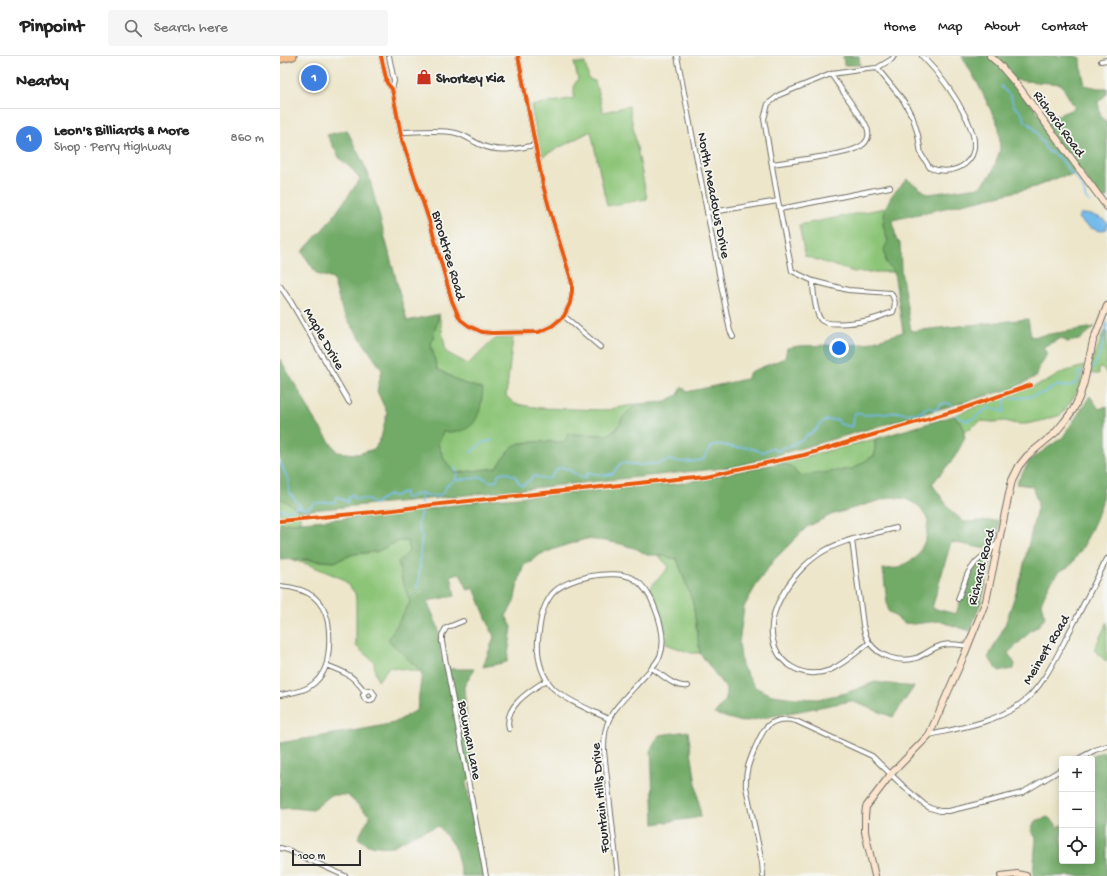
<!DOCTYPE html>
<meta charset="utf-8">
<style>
:root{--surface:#fff;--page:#f6f6f6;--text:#222;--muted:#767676;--line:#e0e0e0;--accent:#2563eb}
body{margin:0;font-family:"Gochi Hand",sans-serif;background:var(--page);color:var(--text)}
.controls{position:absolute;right:12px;bottom:12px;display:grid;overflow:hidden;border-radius:4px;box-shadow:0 2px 10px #0003}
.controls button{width:36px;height:36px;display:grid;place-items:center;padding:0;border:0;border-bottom:1px solid var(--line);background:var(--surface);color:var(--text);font:20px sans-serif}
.scale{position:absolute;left:12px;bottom:10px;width:69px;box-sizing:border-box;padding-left:4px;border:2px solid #2b2b2b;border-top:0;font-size:11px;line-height:14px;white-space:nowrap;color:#2b2b2b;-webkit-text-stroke:3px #f6f6f2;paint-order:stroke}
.you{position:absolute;left:559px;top:292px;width:14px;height:14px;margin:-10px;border:3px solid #fff;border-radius:50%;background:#1a73e8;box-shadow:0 0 0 6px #1a73e833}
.badge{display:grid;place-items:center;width:26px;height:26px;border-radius:50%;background:var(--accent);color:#fff;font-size:13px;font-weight:700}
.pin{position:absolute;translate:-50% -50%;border:2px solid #fff;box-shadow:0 1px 4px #0006}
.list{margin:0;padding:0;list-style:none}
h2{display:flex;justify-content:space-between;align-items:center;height:52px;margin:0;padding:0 16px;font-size:17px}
h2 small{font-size:13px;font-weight:400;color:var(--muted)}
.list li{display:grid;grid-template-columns:26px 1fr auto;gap:12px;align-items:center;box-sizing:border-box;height:60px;padding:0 16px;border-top:1px solid var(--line)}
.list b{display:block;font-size:15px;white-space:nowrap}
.list p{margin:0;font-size:13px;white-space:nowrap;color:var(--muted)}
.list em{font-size:13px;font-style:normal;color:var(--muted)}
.icon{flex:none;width:22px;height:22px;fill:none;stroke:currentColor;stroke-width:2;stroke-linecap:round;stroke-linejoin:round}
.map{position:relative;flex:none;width:827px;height:820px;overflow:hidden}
header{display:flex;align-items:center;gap:24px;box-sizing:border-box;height:56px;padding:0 20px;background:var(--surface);border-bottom:1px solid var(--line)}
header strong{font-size:19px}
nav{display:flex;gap:22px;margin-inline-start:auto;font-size:14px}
.search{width:280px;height:36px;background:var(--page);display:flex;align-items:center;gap:10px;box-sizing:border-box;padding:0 14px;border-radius:4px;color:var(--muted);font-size:15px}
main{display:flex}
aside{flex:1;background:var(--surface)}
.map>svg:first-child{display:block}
</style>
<header>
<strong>Pinpoint</strong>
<div class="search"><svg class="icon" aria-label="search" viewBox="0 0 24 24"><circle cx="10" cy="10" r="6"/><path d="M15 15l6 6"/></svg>Search here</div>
<nav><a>Home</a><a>Map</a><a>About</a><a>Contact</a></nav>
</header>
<main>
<aside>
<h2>Nearby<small></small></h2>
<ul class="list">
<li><span class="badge" style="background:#3f7fe0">1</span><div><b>Leon's Billiards &amp; More</b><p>Shop · Perry Highway</p></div><em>860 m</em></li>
</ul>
</aside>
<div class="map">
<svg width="827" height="820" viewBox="0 0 827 820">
<rect width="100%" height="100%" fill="#f6f6f2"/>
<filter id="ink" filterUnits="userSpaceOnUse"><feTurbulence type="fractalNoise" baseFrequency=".025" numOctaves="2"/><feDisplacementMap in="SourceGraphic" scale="8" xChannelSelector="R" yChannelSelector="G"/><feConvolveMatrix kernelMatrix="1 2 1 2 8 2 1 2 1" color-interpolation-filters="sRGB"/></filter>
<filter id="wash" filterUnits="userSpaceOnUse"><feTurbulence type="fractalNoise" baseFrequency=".012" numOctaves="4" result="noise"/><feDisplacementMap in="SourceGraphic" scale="16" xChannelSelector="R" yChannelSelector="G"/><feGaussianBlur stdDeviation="0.9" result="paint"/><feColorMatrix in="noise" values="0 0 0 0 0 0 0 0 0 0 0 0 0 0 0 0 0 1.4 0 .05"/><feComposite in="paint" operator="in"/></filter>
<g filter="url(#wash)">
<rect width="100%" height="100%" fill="#ede6cb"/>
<!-- green -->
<path fill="#8dc578" stroke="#5c7852" d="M294 7H305L309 23 315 25 323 56 349 50 367 143 327 150 311 75 261 101 251 50 294 42V29L298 23Z
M605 152 603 169 608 186 606 207 614 216H574L525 200 519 169Z
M159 258 166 296 188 308 216 282H233L226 340 235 348 261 352 327 354 357 348 343 361 336 374 326 379 288 378 285 386 268 385 239 387 216 412 175 417 164 403 158 388 163 376 180 375 203 333 183 327 157 313 151 289Z
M824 276H827V318L822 311 819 312V318H815L810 317 811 305 817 294Z
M804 310 800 329 796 338 781 359 761 365 746 368H737L725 365 713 366 701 365 684 376 682 367 673 360 700 349 766 326 783 316Z
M595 383V399L572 413 519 420 511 410 499 407Z
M0 443H2L20 455V466L0 468Z
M119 485H128L129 495 122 524 130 546 109 584 142 616 109 611 98 625 95 616 94 606 76 590V544L75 537 63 523 27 508 8 503 54 506 74 498 96 496Z
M378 499 397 503 413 547 420 597H411L386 588C386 570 380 547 369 532L389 511Z
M827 566V606L814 594Z"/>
<!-- forest -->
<path fill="#72aa68" stroke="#4e6a4a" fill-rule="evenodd" d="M563 0H579L580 9H564Z
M682 0H794L801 2 802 16 805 29 818 32H827V38L818 46 821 61 827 66V142H820L803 118 780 121 755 131 730 137 613 164 616 183 620 187 621 214 631 275 748 263 751 281 815 271 799 284 787 286 781 282 763 291 767 298 760 309 757 320 734 332 454 411 128 445 20 455 2 443H0V303L23 342 32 360 57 396 78 398 94 393 101 382 107 357 97 335 102 314 63 257 53 223 37 218 22 196 51 164 80 123 72 113 60 103 47 79 67 74 88 117 127 265 159 258 151 289 157 313 183 327 203 333C201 350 200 370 180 375 175 376 169 376 163 376L158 388 164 403 175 417 216 412C222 405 226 397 232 391 239 384 274 386 285 386L288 378 326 379 336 374 343 361 357 348 383 346 398 339 402 330 407 336 466 323 470 316 505 302 507 292 519 290 585 288 623 276 614 216 606 207 604 193 608 185 603 169 605 152 612 139 627 123 648 138 700 131 712 117 720 94 719 71 698 28ZM733 24 781 28 795 52 764 65Z
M810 340 819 353 827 350V425L823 434 822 446 816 463 803 491 790 510 778 516 768 531 761 547 765 561 758 570 749 576 744 582 728 597 735 608 734 613 719 615C714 611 713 606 708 602L725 569 740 525 758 448 752 430 736 428 750 404 783 381Z
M673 360 682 367 685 382 674 402 652 428 671 455 684 466 720 464 717 484 707 493 671 486 652 552 676 558 689 518 711 496 713 497 701 546 690 575 659 565 634 568 624 567 608 555 603 513 618 512 637 501 646 483 648 464 639 450 626 443 611 441 551 459 527 471 494 504 478 526 464 551 459 587 462 610 475 631 492 639 515 642 538 643 566 637 595 626 634 631 613 661 571 645 462 666 434 658 446 644V633L420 597 413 547 397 503 378 499H367L357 493 341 488 325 485 306 483 286 489 261 498 243 510 237 532 234 546 226 560 232 571 227 606 203 611 214 581 194 532 188 534 180 517 171 519 175 540 147 545 158 571 161 601 169 613H194L184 631 192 718 190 723 186 726 204 820H182L175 792 159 770 140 776 111 791 88 789 78 782 90 760 67 739H51L33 754 12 752 0 753V687L90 672 114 667 137 654 142 616 108 584 130 546 122 524 118 506 129 495 128 485H119L96 496 74 498 54 506 20 503 0 504V468L120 457 214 443 403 427 499 407 511 410 519 420 572 413 595 399V383Z
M408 675 421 761 374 768 371 693 379 679Z
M824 695 827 708V820H754L753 819 756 782 751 775 755 765 768 761 779 771 782 768V805H812V703H808V702Z"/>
<!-- water -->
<path fill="#75bbec" stroke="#50738c" d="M801 158C811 158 819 160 827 166V173C826 173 821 175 821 175 815 175 801 167 798 162L799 160Z"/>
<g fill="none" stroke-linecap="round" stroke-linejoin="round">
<!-- stream -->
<path stroke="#75bbec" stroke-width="1.5" d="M721 30 731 41 733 48 735 51 741 56 745 65 753 71 758 78 760 83 763 86 765 92 768 95 781 103 789 115 797 123 803 132 806 143 810 146
M811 314C821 305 825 280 827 267
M676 359 686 365 695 362 698 359 707 353 715 352 724 356C724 348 722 346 729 341L734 342 749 341 765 336 779 329 784 331 790 330 798 326V319L799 317 802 316
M190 397 202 387 213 384
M0 406 9 426C5 436 16 443 21 451
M175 423 177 418 175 412
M141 438V447
M0 453 7 455H10L16 451 27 453 30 451 35 447 55 446 56 441H58L67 446 68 445V442L73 438 74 442 76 443H89C91 446 92 448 96 448L98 445 109 439 115 440 124 436 125 437 124 440 126 442H130L131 440 142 437 152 441C154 439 156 440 158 440 161 439 163 436 165 435L166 430 175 424 187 423 197 422 201 421 212 426 217 424 218 418 225 416 235 420 240 428 243 429 250 424 252 420C260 420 261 424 270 422 272 420 274 416 276 414 286 406 296 422 305 422L307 417 325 419 332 418 340 408 343 407 363 409 368 408H376L388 404C398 407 413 406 423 404 436 380 437 390 459 392 465 389 477 394 483 396L492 392 497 395H499L503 391H509L513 389 516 386 522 384 526 380 536 374 539 369 546 364H558L560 368 572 371C575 367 572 363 575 357L585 359 599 357 604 358 618 356 626 358 643 356 644 353 651 351 654 354 658 352 659 349C662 347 668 346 672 349
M138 532 140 510V496L142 482 139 473 138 467 141 454"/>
</g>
</g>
<g filter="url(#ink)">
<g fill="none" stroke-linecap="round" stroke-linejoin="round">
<defs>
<path id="street" d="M101 0 107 27 112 33 122 84 150 167 172 245 178 259 181 264 189 270 202 276 212 277 259 276 272 270 284 260 290 247 292 235V228L290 220 272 162 263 129 238 0
M109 0 114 25 112 33
M397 0 450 275 453 281
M821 5 827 4
M597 12 623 44 633 62 638 79 641 98 650 112C661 116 675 116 685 108 691 103 695 95 694 86 694 78 690 70 687 63 675 39 661 19 642 0
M120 76C136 76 161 73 176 77 185 79 192 85 201 89 219 97 236 93 255 89
M492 108C514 105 535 102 557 98 565 96 574 95 581 90 589 85 590 77 586 69L551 18
M500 153 610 131
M427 157 498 145
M533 225 512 215 498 145 484 63 488 48 499 39 551 18 587 13 597 12 612 3 614 0
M533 225 568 234 611 237C615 244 616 248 613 256 606 258 600 261 593 263 583 266 548 271 541 264 535 257 533 234 533 225Z
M0 230 11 246 69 346
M284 260 320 291
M572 484 583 569C584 575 586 581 589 586 599 601 619 607 636 602 645 599 653 591 663 589 671 587 680 589 688 590
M0 530C12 531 24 533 34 541 49 554 50 573 49 592 48 598 48 604 46 610 43 618 37 626 29 631 21 636 10 637 0 639
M678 543 688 517 696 506 718 487
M183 565 166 572 162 579V586L206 820
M589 587C577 596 564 608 550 614 537 619 523 618 512 611 503 606 499 600 495 591 481 557 516 511 544 495 565 483 593 478 616 472
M46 609C66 617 72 618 85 636L83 639 85 643 89 645 93 643 95 639 92 635 88 634 85 636
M372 612C382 619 395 632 408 630
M329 663C313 655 285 644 273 632 261 619 257 601 258 584 260 567 261 552 272 538 286 521 335 512 354 523 365 530 371 541 375 552 381 567 386 585 380 600 376 609 368 616 361 624 352 634 342 644 333 656 325 669 324 680 324 695L338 820
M229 673C223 650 251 634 267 624
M649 679C679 672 713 667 739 649 763 633 778 597 792 571 803 549 815 526 827 503
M798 703 815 694 827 690
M0 792 8 794 65 820
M483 820 482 806 466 731C465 716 469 706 475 692 478 686 481 678 485 673 492 663 506 662 516 665L592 700 624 731 645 749 650 752 660 755H669L742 737 782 713"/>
<path id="secondary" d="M710 0 719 8 739 31 827 151
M595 820 585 776V760L586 751 611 718 649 679 683 602 706 545 732 424 739 410 747 400 775 377 784 366 793 354 799 342 804 326 813 285 827 250
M721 820 737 818 746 820"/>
<path id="highway" d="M0 3 13 0"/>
</defs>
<!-- street casing -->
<use href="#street" stroke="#6f6c63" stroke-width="6"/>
<!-- secondary casing -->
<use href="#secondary" stroke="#6f6c63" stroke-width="8"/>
<!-- highway casing -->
<use href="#highway" stroke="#6f6c63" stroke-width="9"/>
<!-- street -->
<use href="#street" stroke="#fff" stroke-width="4"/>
<!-- secondary -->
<use href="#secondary" stroke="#fce5cf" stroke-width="6"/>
<!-- highway -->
<use href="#highway" stroke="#f8bd88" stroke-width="7"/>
<defs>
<path id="cycleway" d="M101 0 107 27 112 33 122 84 150 167 172 245 178 259 181 264 189 270 202 276 212 277 259 276 272 270 284 260 290 247 292 235V228L290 220 272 162 263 129 238 0
M0 465 114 454 151 449 425 420 524 399 678 354 751 329"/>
</defs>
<!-- cycleway casing -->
<use href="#cycleway" stroke="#f6f6f2" stroke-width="6"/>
<!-- cycleway -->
<use href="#cycleway" stroke="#e8590c" stroke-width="4"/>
</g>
</g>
<!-- icons -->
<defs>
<symbol id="shop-bare" viewBox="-9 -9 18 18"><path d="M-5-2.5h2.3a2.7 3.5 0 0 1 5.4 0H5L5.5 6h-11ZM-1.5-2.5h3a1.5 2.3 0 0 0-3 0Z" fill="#c8321e" stroke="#f6f6f2" stroke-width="2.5" paint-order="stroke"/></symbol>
</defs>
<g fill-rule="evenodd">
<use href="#shop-bare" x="133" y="10" width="22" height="22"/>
</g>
<g text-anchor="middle" stroke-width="3.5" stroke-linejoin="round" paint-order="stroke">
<!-- poi labels -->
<g font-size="14" font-weight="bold" fill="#2b2b2b" stroke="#f6f6f2" text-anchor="start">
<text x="156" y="26">Shorkey Kia</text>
</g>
<!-- street labels -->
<g font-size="14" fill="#2b2b2b" stroke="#f6f6f2">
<text transform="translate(780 67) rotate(54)" y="5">Richard Road</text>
<text transform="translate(435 139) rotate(79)" y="5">North Meadows Drive</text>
<text transform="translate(170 199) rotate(74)" y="5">Brooktree Road</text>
<text transform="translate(45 282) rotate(60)" y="5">Maple Drive</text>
<text transform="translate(700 511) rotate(-76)" y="5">Richard Road</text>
<text transform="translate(765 593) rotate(-59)" y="5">Meinert Road</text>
<text transform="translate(191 684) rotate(79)" y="5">Bowman Lane</text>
<text transform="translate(319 742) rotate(-95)" y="5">Fountain Hills Drive</text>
</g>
</g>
</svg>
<div class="controls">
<button>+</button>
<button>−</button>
<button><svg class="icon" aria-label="locate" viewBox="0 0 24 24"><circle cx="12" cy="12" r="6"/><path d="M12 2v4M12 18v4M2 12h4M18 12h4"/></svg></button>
</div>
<div class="scale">100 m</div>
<div class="you"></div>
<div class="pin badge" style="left:34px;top:22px;background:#3f7fe0">1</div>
</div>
</main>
